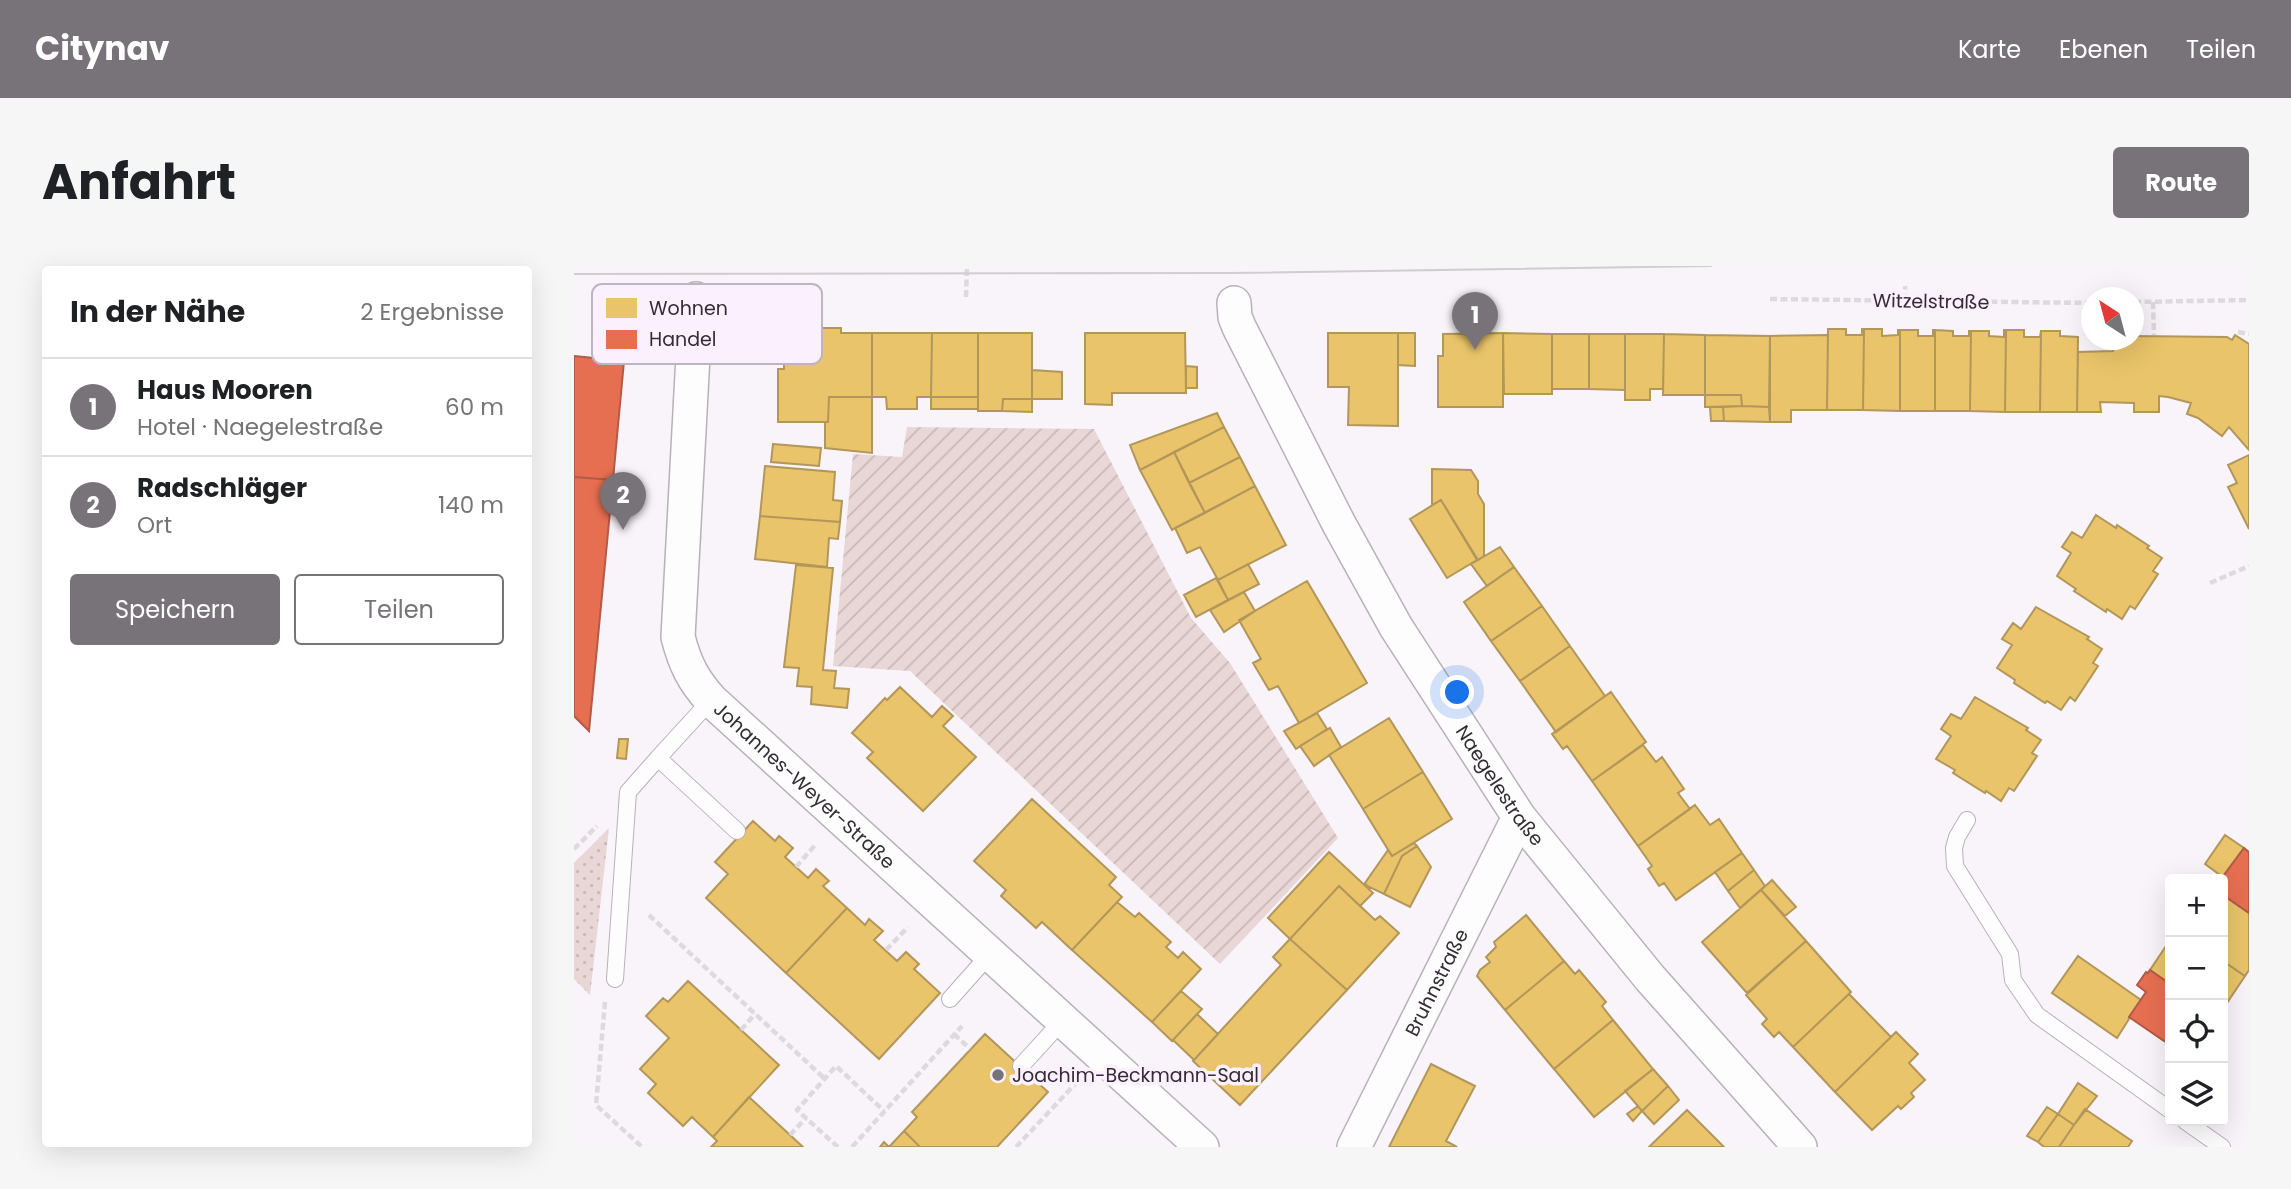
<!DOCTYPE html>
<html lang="de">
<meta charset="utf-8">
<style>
:root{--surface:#fff;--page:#f6f6f6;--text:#202124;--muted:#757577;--line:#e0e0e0;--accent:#787279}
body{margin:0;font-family:Poppins,sans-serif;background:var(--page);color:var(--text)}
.controls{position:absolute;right:21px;bottom:21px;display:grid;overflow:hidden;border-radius:7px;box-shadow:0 7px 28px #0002}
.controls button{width:63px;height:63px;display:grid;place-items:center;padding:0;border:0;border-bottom:2px solid var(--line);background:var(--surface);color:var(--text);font:35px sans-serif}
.compass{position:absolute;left:1507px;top:21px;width:63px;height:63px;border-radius:50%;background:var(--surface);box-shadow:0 7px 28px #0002;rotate:324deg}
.you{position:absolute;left:884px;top:427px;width:24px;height:24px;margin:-18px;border:5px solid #fff;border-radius:50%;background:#1a73e8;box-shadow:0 0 0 10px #1a73e833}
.badge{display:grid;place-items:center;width:46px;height:46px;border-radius:50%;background:var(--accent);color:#fff;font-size:23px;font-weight:700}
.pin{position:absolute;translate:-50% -58px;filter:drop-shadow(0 2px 4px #0008)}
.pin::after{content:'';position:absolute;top:37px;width:24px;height:21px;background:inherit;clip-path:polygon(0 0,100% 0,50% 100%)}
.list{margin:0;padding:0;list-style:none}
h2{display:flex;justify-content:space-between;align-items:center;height:91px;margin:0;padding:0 28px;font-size:30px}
h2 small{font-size:23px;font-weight:400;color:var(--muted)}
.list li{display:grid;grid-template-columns:46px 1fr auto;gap:21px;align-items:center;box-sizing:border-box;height:98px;padding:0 28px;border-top:2px solid var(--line)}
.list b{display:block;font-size:26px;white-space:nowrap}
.list p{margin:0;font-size:23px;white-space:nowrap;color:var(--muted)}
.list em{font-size:23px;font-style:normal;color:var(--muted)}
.actions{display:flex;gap:14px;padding:21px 28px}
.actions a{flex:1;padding:16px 0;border:2px solid var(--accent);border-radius:7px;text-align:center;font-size:24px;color:var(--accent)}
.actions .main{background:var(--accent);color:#fff}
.icon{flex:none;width:38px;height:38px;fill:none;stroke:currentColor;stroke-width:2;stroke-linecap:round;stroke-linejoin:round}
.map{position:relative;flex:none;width:1675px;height:881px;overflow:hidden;border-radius:7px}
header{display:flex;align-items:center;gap:42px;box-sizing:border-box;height:98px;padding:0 35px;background:var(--accent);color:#fff}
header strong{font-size:33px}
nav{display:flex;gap:38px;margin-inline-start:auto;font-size:24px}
.intro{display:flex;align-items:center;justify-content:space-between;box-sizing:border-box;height:168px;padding:0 42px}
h1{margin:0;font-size:49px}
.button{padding:18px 32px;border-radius:7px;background:var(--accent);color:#fff;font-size:24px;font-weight:700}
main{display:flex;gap:42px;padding:0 42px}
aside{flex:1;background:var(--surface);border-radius:7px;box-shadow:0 7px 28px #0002}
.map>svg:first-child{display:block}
</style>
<header>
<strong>Citynav</strong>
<nav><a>Karte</a><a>Ebenen</a><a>Teilen</a></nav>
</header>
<div class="intro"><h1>Anfahrt</h1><a class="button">Route</a></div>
<main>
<aside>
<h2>In der Nähe<small>2 Ergebnisse</small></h2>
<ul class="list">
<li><span class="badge">1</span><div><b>Haus Mooren</b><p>Hotel · Naegelestraße</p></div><em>60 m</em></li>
<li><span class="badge">2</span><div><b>Radschläger</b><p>Ort</p></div><em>140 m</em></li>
</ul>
<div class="actions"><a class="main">Speichern</a><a>Teilen</a></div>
</aside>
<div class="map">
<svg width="1675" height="881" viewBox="0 0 1675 881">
<defs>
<pattern id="grass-dots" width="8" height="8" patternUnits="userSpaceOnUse" patternTransform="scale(1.75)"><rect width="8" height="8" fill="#e9d6d6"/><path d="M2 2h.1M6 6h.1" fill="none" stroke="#c8b8b8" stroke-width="1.8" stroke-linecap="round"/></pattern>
<pattern id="garden-furrows" width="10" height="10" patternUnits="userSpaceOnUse" patternTransform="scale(1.75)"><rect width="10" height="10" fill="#e9d6d6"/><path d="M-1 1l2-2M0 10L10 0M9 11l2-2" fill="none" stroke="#c8b8b8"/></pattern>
</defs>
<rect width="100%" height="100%" fill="#f9f3fa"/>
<!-- grass -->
<path fill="url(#grass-dots)" d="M35 562 16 729 0 713V597Z"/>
<!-- garden -->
<path fill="url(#garden-furrows)" d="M333 161 520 163 617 352 656 397 764 572 646 698 336 405 259 400 279 188 328 191Z"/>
<!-- homes -->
<path fill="#e9c46a" stroke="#b2965a" stroke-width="2" d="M205 62H267V67H298V131H255L254 156H204V103H210V90H205Z
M1254 63H1272V69H1288V63H1290L1289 144H1253Z
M1290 63H1308V70L1324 69V64H1326V145L1289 144Z
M1326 64H1344V70H1359V64H1361V145H1326Z
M1361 64 1379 65V70H1395V65H1397L1396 145H1361Z
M1430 64H1432L1431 146 1396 145 1397 65H1415V70L1430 71Z
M1432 64H1450V71H1466L1467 65 1466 146H1431Z
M1467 65H1486V70L1504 71 1503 146H1466Z
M298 67H358L357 131H343V143H313L312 131H298Z
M358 67H404V131H357Z
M404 67H458V133H429L428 145H404Z
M511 67H611L612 127H538V139L511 138Z
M754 67H824V160L774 159 775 121H754Z
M824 67H841V100L824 99Z
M929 67 978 68V128H930Z
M929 67V141H864V90H869V68Z
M978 68H1015V123H978Z
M1015 68H1051V124L1015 123Z
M1051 68H1090L1089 123H1076V134H1051Z
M1090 68 1131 69V129H1089Z
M1131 69 1196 70 1195 141 1168 140 1167 129H1131Z
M1254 69 1253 144H1217V156H1196V70Z
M1661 69 1675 78V184L1655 161 1648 170 1624 152 1613 148 1617 137 1594 131 1585 130V146H1560V137L1526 136 1527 146H1503L1504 86 1539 85V74H1560V70L1653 71 1658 74Z
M612 100 623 101V122H612Z
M458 104 488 106V133H458Z
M1131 129H1167L1168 140 1131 141Z
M255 131H298V187L251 182V156H254Z
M357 131H404V143H357Z
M429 133H458V146L428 145Z
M1168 140 1195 141 1196 156 1150 155 1149 141Z
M1136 141H1149L1150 155H1137Z
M643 147 650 161 566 204 556 179Z
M650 161 666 191 615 217 600 186Z
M199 178 247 182 245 200 197 196Z
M600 186 631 247 598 264 566 204Z
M1675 189V263L1654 221 1663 217 1654 199Z
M666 191 681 220 631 247 615 217Z
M191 200 261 206 259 234 268 235 266 256 186 250Z
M858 203 897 204 904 215V228L910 238V290L904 294 867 234 858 239Z
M681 220 712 279 644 314 626 281 613 287 601 262Z
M867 234 903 294 873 312 836 253Z
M1522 249 1542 262 1543 259 1575 280 1573 282 1588 292 1579 305 1584 308 1561 343 1556 340 1548 353 1533 343 1532 346 1500 325 1502 323 1483 310 1497 287 1488 281 1498 266 1508 272Z
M186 250 266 256 264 273 255 272 253 301 181 293Z
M926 281 940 301 913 320 897 298Z
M674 298 685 318 654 334 644 314Z
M222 299 259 302 249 404 262 405 260 422 275 423 273 442 237 438 238 421 223 420 225 402 210 401Z
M940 301 968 340 917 375 890 336Z
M642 312 654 334 622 351 610 329Z
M733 315 793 417 725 457 704 420 695 424 679 397 687 393 665 354Z
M670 326 681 345 650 366 636 344Z
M968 340 996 380 946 415 917 375Z
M1462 341 1515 371 1513 373 1528 383 1519 397 1524 400 1501 435 1496 431 1487 444 1473 435 1471 437 1440 417 1441 414 1423 402 1438 379 1428 373 1439 357 1447 363Z
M996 380 1031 430 982 466 946 415Z
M326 421 358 451 368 440 379 450 369 460 402 491 349 545 293 492 299 486 278 467 311 432 313 434Z
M1037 426 1072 476 1018 515 993 480 989 483 978 468Z
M1401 431 1454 462 1452 464 1467 474 1458 487 1463 490 1440 525 1435 522 1427 535 1412 525 1411 527 1379 507 1381 504 1362 493 1377 470 1367 463 1377 448 1387 453Z
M743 447 753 463 722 483 710 465Z
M815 452 849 506 789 543 755 489Z
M756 462 767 481 740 500 726 480Z
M45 473H54L52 493 43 492Z
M1069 479 1082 496 1088 491 1110 523 1104 527 1116 543 1064 580 1018 515Z
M849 506 878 553 818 590 789 543Z
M458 533 542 611 535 619 548 631 498 684 468 656 462 662 427 630 432 624 400 595Z
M1121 539 1136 559 1145 553 1168 587 1102 634 1090 617 1085 620 1074 603 1078 600 1064 580Z
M179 555 201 575 205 570 219 582 211 591 234 612 242 603 255 615 249 620 273 642 212 707 132 632 154 608 141 596Z
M1651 569 1670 582 1649 611 1631 598Z
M840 577 843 580 828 590 810 628 793 620 791 617 814 584 818 590Z
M843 580 857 601 836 641 810 628 828 590Z
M755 586 799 627 786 640 765 620 716 673 694 652Z
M1168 587 1180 604 1154 625 1141 606Z
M1180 604 1191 620 1166 642 1154 625Z
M1198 614 1222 641 1211 650 1187 624Z
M765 620 801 654 806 650 825 667 773 724 716 673Z
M1187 624 1232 675 1173 727 1128 676Z
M1649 629 1675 647V704L1671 710 1649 695Z
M543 636 561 651 565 647 597 676 592 681 604 692 609 686 627 703 578 756 498 684Z
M273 642 291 659 295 653 309 665 300 674 323 695 332 686 345 698 340 703 366 727 305 793 212 707Z
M952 649 990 695 931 744 903 710 906 704 916 696 912 691 922 681 920 676Z
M716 673 773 724 666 839 619 795 707 699 699 691Z
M1596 674V718L1576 704Z
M1232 675 1277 726 1219 781 1205 766 1200 771 1188 758 1193 753 1172 729Z
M1504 690 1567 734 1543 772 1478 727Z
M990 695 1001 708 1005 704 1032 736 1028 740 1039 754 980 803 931 744Z
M1649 695 1671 710 1649 743Z
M114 715 205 799 139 871 118 851 109 860 74 827 82 818 66 803 95 772 72 750 89 732 94 736Z
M607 725 628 743 598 775 578 756Z
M1275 728 1317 771 1261 826 1219 781Z
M623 748 644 768 620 794 599 774Z
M1039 754 1079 803 1020 851 980 803Z
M1322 766 1344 788 1335 797 1351 814 1337 827 1340 831 1327 843 1324 840 1298 864 1261 826Z
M411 768 474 826 423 881H346L330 865 343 851 338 846Z
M857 798 901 820 872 875 883 881H815Z
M1079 803 1094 820 1068 845 1051 825Z
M1504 817 1523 830 1500 859 1484 848Z
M1094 820 1105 834 1080 858 1068 845Z
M175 831 216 869 229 881H137L143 875 139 871Z
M1064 840 1068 845 1059 855 1053 848Z
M1473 841 1484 848 1464 876 1453 870Z
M1511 843 1558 875 1554 881H1485Z
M1113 844 1150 881H1075Z
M1484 848 1500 859 1485 881H1470L1464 876Z
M330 865 346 881H306L310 876 315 881Z"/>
<!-- shops -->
<path fill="#e76f51" stroke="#b15b48" stroke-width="2" d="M0 90 50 95 39 214 0 211Z
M0 211 39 214 15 465 0 450Z
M1670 582 1675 586V647L1649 629V613H1647Z
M1576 704 1596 718V779L1555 751 1572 726 1563 719 1572 706 1574 707Z"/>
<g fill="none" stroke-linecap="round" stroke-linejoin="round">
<defs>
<path id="lane" d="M137 434 84 492 163 565
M1393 554 1383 571 1380 582 1381 600 1436 688 1439 714 1463 749 1596 844
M41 713 54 526 84 492
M376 733 416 688
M447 800 489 754
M1611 855 1648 881"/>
<g id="street">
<path id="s1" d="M122 33 104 371C111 398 119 414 137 434L628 881"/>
<path id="s2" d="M660 37 661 51 665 61 765 258 822 361 945 551 1076 712 1226 881"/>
<path id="s3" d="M780 881 945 551"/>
</g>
</defs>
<!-- lane casing -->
<use href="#lane" stroke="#b7b1b8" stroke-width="18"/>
<!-- street casing -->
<use href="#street" stroke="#b7b1b8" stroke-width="36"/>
<!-- path -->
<path stroke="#dddadd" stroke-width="4.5" stroke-dasharray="7 3.5" stroke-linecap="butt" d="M392 31 393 0
M1196 33 1518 37
M1331 34V20
M1560 36 1675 34
M1579 36 1580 69
M1664 66 1675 68
M1636 317 1675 300
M0 583 23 560
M222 601 242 578
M75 649 251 813
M312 684 334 661
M31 736 22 839 68 881
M167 764 181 748
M380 768 396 783
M216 869 232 852
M264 881 223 844 262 800 310 845
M278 881 388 760
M442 881 504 815"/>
<!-- lane -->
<use href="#lane" stroke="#fefdfe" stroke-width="16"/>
<!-- street -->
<use href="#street" stroke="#fefdfe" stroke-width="33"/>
<!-- tram -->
<path stroke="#cfcdd0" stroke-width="2" d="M0 8 656 7 1137 0"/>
</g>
<!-- markers -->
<circle fill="#787279" stroke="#fbf0fd" stroke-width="2.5" cx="424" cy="809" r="7"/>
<g text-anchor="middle" stroke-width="7" stroke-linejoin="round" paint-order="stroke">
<!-- street labels -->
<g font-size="19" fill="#332c34" stroke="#fbf0fd">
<text transform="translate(1357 35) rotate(1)" y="7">Witzelstraße</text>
<text dy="7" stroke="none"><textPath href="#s1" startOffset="537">Johannes-Weyer-Straße</textPath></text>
<text dy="7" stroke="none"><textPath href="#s2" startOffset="553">Naegelestraße</textPath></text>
<text dy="7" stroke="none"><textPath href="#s3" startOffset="184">Bruhnstraße</textPath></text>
</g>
<!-- poi labels -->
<g font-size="19" fill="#332c34" stroke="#fbf0fd" text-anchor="start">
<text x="438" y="816">Joachim-Beckmann-Saal</text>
</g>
</g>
<!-- legend -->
<rect x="18" y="18" width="230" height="80" rx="10" fill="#fbf0fd" stroke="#bfb5c1" stroke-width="2"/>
<rect x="32" y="32" width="31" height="20" fill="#e9c46a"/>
<rect x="32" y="64" width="31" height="19" fill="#e76f51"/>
<g font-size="19" fill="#332c34">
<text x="75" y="49">Wohnen</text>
<text x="75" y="80">Handel</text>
</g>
</svg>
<div class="controls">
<button>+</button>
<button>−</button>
<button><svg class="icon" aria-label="locate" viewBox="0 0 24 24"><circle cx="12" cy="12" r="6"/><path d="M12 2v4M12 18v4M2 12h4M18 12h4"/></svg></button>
<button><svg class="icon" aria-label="layers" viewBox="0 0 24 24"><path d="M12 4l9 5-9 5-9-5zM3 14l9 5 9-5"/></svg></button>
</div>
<svg class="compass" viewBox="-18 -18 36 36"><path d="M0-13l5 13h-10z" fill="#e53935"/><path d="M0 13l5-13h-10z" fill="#757577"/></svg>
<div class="you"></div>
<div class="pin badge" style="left:901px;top:84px">1</div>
<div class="pin badge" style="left:49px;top:264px">2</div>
</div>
</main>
